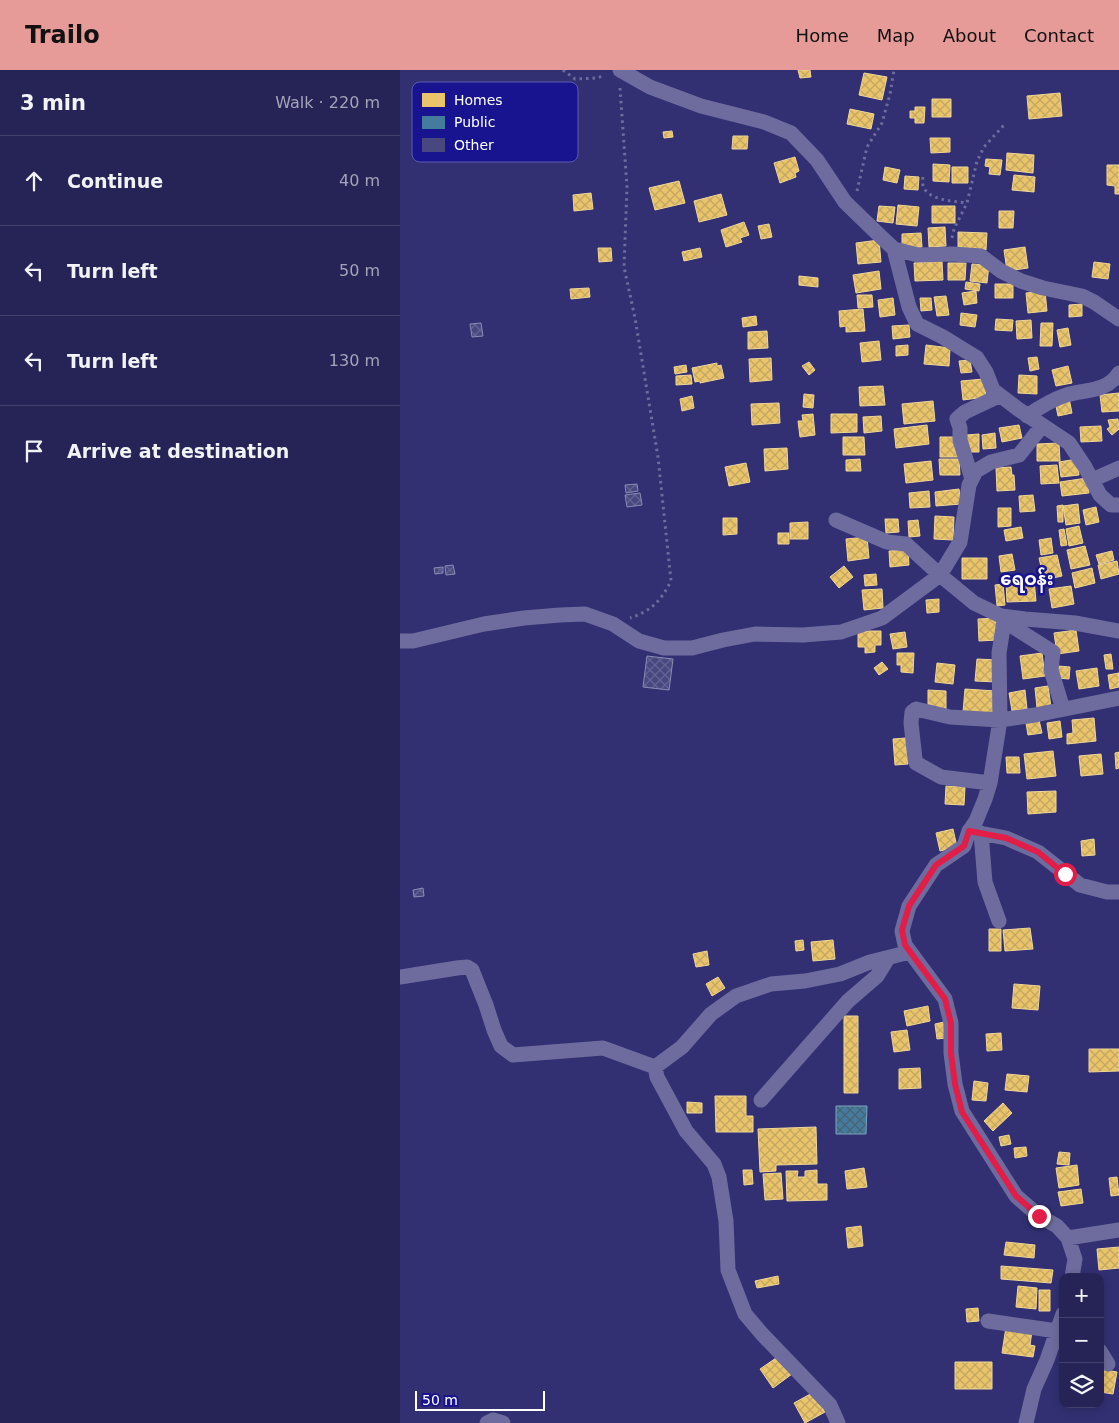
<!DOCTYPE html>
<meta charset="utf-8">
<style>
:root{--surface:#262456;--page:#2e2c5c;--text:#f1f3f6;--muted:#a4a4b9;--line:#42416c;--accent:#e69b98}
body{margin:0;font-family:"DejaVu Sans","Noto Sans Myanmar",sans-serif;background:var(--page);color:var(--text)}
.controls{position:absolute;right:15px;bottom:15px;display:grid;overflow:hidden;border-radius:10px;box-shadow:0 2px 8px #0003}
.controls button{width:45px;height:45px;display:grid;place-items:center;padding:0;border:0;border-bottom:1px solid var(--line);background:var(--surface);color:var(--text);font:25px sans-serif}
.scale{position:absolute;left:15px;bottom:12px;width:130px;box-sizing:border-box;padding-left:5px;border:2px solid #fff;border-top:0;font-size:14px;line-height:18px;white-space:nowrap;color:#fff;-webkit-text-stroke:4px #18148f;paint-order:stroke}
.stop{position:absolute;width:15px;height:15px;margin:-11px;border:4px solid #e11d48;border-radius:50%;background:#fff}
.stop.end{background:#e11d48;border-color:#fff;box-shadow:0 1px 5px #0008}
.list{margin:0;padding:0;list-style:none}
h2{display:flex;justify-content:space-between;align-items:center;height:65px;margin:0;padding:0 20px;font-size:21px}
h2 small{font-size:16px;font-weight:400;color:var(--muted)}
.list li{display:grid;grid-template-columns:32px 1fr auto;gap:15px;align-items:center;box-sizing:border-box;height:90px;padding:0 20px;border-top:1px solid var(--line)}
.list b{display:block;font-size:19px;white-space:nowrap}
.list em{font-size:16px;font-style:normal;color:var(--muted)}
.icon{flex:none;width:28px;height:28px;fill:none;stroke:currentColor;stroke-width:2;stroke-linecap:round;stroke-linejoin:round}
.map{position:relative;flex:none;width:719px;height:1353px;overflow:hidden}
header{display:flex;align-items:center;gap:30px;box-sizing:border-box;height:70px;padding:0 25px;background:var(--accent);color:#111}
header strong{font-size:24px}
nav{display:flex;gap:28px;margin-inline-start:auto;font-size:18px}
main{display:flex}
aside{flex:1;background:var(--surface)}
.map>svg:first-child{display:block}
</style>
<header>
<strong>Trailo</strong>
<nav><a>Home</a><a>Map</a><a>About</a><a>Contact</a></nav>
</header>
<main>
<aside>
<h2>3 min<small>Walk · 220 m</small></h2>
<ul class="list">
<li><svg class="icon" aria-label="ahead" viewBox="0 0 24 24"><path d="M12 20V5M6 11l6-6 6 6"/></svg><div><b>Continue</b></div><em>40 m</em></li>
<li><svg class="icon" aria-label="left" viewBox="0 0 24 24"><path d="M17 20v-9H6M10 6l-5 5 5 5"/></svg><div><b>Turn left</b></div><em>50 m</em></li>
<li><svg class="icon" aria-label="left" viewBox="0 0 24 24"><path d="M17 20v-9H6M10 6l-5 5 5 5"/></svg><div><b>Turn left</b></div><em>130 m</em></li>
<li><svg class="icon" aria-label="arrive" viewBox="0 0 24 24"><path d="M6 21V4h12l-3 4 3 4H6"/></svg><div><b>Arrive at destination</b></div></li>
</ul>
</aside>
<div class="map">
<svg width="719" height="1353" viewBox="0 0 719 1353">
<defs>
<pattern id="homes-cross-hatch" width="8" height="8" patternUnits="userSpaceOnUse" patternTransform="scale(1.25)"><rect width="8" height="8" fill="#e9c46a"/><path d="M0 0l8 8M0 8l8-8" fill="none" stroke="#c2a662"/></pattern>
<pattern id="public-cross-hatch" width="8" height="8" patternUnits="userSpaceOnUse" patternTransform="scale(1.25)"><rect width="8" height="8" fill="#457b9d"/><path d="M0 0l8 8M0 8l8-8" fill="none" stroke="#486474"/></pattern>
<pattern id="building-cross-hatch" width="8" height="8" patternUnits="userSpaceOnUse" patternTransform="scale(1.25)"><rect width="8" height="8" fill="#49477f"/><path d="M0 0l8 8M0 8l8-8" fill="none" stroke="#646392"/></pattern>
</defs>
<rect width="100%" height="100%" fill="#323073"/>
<!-- homes -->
<path fill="url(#homes-cross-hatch)" stroke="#f0d697" d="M398 0H410L411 7 400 8Z
M464 3 487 7 482 30 459 25Z
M660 23 662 46 629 49 627 26Z
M532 29H551V47H532Z
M515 37H525L524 53H515V48H510V41H515Z
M450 39 474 44 471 59 447 54Z
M272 61 273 67 264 68 263 62Z
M333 66H348L347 79H332Z
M530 68H550V82L531 83Z
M607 83 634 85 633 103 606 100Z
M395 87 399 101 395 103 396 107 380 113 374 93Z
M586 89 602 90 600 105 589 104 590 97 585 96Z
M533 94 550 95 549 112 533 111Z
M707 95H719V124H715V116L707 115Z
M485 97 500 100 497 113 483 110Z
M552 97H568V113H552Z
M614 105 635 107 634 122 612 120Z
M505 106 519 107 518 120 504 119Z
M279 111 285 133 255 140 249 118Z
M191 123 193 139 174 141 173 125Z
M321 124 327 145 299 152 294 131Z
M498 135 519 137 517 156 496 154Z
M479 136 495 137 493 153 477 151Z
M532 136H555V153H532Z
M599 141H614L613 158H599Z
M344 152 349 165 340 168 342 172 326 177 321 160Z
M369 154 372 167 361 169 358 156Z
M545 157 546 176 529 177 528 158Z
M558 162 587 163 586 180 564 179 558 183Z
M521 163 522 177 502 178V164Z
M479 170 481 192 458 194 456 173Z
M625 177 628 198 607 201 604 180Z
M198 178H211L212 191 199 192Z
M300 178 302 187 284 191 282 182Z
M542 191 543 210 515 211 514 193Z
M694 192 710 194 708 209 692 207Z
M548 193H566L565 210H548Z
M572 194 589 195 587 213 570 211Z
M479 201 481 219 456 223 453 205Z
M399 206 418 208V217L399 215Z
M566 212 580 214 579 221 565 219Z
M595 214H613V228H595Z
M189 218 190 227 171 229 170 219Z
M576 221 577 233 564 235 562 223Z
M645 221 647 241 628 243 626 223Z
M457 225H472L473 237 458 238Z
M546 226 549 245 537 246 534 227Z
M493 228 495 245 480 247 478 230Z
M520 228H531L532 240 521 241Z
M682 234V246L669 247V235Z
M463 239 465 261 446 262V256L440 257 439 241Z
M561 243 577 245 575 257 560 255Z
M356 246 357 255 343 257 342 248Z
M596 249 613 250 612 261 595 260Z
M631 250 632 268 617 269 616 251Z
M641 253H653L652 276H640Z
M509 255 510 267 493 269 492 256Z
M668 258 671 275 660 277 657 260Z
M367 261 368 278 348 279V262Z
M479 271 481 290 462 292 460 273Z
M508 275V285L496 286V276Z
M526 275 550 278 549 296 524 294Z
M637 287 639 299 630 301 628 288Z
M371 288 372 310 350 312 349 289Z
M570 290 572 302 561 303 559 291Z
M409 292 415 300 409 305 402 296Z
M317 293V296L321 295 324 308 300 313V311L295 312 292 298Z
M286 295 287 302 275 304 274 297Z
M668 296 672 313 656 316 652 300Z
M291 305 292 314 276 315V306Z
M619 305 637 306V324L618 323Z
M584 309 586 327 563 330 561 311Z
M483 316 485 335 460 336 459 317Z
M719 323V341L702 342 700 325Z
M404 324 414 325 413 338 403 337Z
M292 326 294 338 282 341 280 329Z
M669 328 672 343 658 346 655 331Z
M533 331 535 351 504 354 502 334Z
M379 333 380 353 352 355 351 334Z
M413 344 415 365 400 367 398 351H403L402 345Z
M431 344H457V362L431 363Z
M481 346 482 361 464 363 463 347Z
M718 349 719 359 712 365 707 359 710 357 708 350Z
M527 355 529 374 496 378 494 359Z
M619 355 622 368 602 372 599 358Z
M701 356 702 371 681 372 680 357Z
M595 363 596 378 583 379 582 365Z
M579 364V382H566V365Z
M443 367H464L465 385H443Z
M540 367H557L558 387H540Z
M659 373 660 391H637V374Z
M387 378 388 399 365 401 364 379Z
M460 389 461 401H446V390Z
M539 389H559L560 405H540Z
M677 389 679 405 661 407 659 392Z
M531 391 533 410 506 413 504 394Z
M346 393 350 412 329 416 325 397Z
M657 395 659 413 641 414 640 396Z
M611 397 612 405H614L615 420 597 421 596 398Z
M687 408 689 423 662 426 660 412Z
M559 419 561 434 536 436 535 422Z
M529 421 530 437 510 438 509 423Z
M633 425 635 441 620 442 619 426Z
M678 434 680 453 666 455 663 436Z
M663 435V452H658L657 436Z
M696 437 699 452 686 455 683 440Z
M598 438H611V456L598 457Z
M535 446 554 447 553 470 534 469Z
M323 448H337V464L323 465Z
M485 449H498L499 462 486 463Z
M518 450 520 466 509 467 508 451Z
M408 452V469H390V453Z
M679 456 683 473 669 476 666 459Z
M621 457 623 468 606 471 604 460Z
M664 459 667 475 661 476 659 460Z
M378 463H389V474H378Z
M467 467 469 488 448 491 446 469Z
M651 468 653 483 641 485 639 470Z
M685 476 690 495 671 499 667 480Z
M508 480 509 495 490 497 489 481Z
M712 481 714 490 699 494 696 485Z
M612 484 615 500 601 502 599 486Z
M657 485 662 506 644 510 639 488Z
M562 488H587V509H562Z
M717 491 719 504 701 509 698 495Z
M444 496 453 507 439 518 430 507Z
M692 498 695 513 675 518 672 503Z
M476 504 477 515 465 516 464 505Z
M634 510 636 531 607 532 606 512Z
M603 514 605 535 597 536 595 515Z
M671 516 674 534 652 538 649 519Z
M482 519 483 538 464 540 462 520Z
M539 529V542L527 543 526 530Z
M597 548 598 570 579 571 578 549Z
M676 560 679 581 657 584 654 563Z
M458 561H481V575H475V582L465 583V577H458Z
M505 562 507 577 493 579 490 564Z
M497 583H514L513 603 501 602V595H497Z
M642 583 645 606 623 609 620 586Z
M711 584 713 599H706L704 585Z
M577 589 598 590 597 612 575 611Z
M482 592 488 599 479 605 474 598Z
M537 593 555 595 553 614 535 612Z
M658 596 670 597 669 609 657 608Z
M697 598 699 616 679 619 676 601Z
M719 603V617L710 619 708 605Z
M648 616 651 637 637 638 635 618Z
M565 619 596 621 595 644 563 642Z
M528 620 546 621V640H528Z
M625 620 627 639 612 641 609 623Z
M694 648 696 671 667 674V664L673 663 672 650Z
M639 650 642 663 628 665 626 653Z
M660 651 662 667 649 669 647 653Z
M506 668 508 694 495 695 493 669Z
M653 681 656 706 627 709 624 684Z
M719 682V698L716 699 715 683Z
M701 684 703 704 681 706 679 686Z
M606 687H619L620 703H607Z
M546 716 565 717 564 735 545 734Z
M656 721V742L628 744 627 722Z
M553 759 557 777 540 781 536 763Z
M694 769 695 785 682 786 681 771Z
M630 858 633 879 605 881 603 860Z
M589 859H601V881H589Z
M403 870 404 880 396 881 395 871Z
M433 870 435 889 413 891 411 872Z
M307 881 309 895 296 897 293 884Z
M318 907 325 918 312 926 306 914Z
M614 914 640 916 638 940 612 938Z
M528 936 530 951 507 956 504 941Z
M444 946H458V1023H444Z
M544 952 546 968 537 969 535 954Z
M507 960 510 980 494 982 491 962Z
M601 963 602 980 587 981 586 964Z
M689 979H719V1001L689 1002Z
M520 998 521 1018 499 1019V999Z
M607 1004 629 1006 627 1022 605 1020Z
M574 1011 588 1013 586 1031 572 1030Z
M315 1026H346V1046H353V1062H316Z
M287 1032 302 1033V1043H287Z
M603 1033 612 1043 593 1061 584 1051Z
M416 1057 417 1094 376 1095V1101L360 1102 358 1059Z
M609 1065 611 1074 601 1076 599 1067Z
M626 1077 627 1086 615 1088 614 1078Z
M659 1082 670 1083 669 1095 657 1094Z
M677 1095 679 1115 659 1118 656 1098Z
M464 1098 467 1117 447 1119 445 1101Z
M343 1100H352L353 1114 344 1115Z
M417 1100V1114H427V1130L387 1131 386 1101H398L397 1107H405V1101Z
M381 1103 383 1129 365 1130 363 1104Z
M717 1107 719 1125 711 1126 709 1108Z
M681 1119 683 1133 661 1136 658 1122Z
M461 1156 463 1176 448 1178 446 1158Z
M606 1172 635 1175 634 1188 604 1185Z
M719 1177V1198L699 1200 697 1179Z
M601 1196 653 1200 651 1213 601 1209Z
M378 1206 379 1214 357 1218 355 1211Z
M618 1216 637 1218 636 1239 616 1237Z
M639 1220H650V1241H639Z
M578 1238 579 1251 567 1252 566 1239Z
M606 1257 632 1261 630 1275 635 1276 633 1287 602 1283Z
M379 1286 392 1304 373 1318 360 1299Z
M555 1292H592V1319H555Z
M700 1299 717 1302 713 1324 700 1322Z
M414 1322 425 1342 405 1353 394 1333Z"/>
<!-- public -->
<path fill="url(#public-cross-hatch)" stroke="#7da3ba" d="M436 1036H467L466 1064H436Z"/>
<!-- building -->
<path fill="url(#building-cross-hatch)" stroke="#8d8cb4" d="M81 253 83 266 72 267 70 254Z
M237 414 238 421 226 423 225 415Z
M240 423 242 435 227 437 225 425Z
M53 495 55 504 46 505 45 496Z
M43 497V503L35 504 34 498Z
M247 586 273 589 269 620 243 617Z
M23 818 24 826 14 827 13 820Z"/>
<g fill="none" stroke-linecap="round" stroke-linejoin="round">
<!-- path -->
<path stroke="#6e6c9e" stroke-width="3" stroke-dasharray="2.5 4" stroke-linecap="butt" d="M163 0 175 9 197 8 205 5
M220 18 227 117 224 197 235 248 258 387 271 511C261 531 251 541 230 548
M523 107C518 130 552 131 567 133
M457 121 467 77 482 53 490 24 494 0
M552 168 554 159 567 133 577 91 584 77 604 55"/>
<!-- street -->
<path stroke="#6e6c9e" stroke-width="15" d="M220 0 250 17 301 36 364 52 391 63 417 90 445 132 478 164 494 179 509 237 517 254 543 267 577 288 586 302 593 320 618 339 669 373 685 397 700 425 711 435H719
M494 179 518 185 552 184 581 186 601 201 621 211 643 218 682 226 694 232 719 249
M627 346C640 337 651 330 666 325 685 319 706 323 719 303
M572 409 560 370V358L557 349 565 342 599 326
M692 410 719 398
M436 450 487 472 506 474 540 505 574 533 601 546 625 549 675 553 719 561
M601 546 604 551 599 583 600 650 590 713 585 729 576 751 569 761 564 776 536 795 509 836 502 861 505 875 545 929 551 953V983L555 1014 562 1041 616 1126 639 1146 657 1156 668 1168 675 1189 672 1207
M604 551 653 582 651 600 663 639
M0 571H13L84 554 124 548 160 545 185 544 213 554 239 571 264 578H292L323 570 355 564 403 565 441 562 482 548 540 505 560 472 569 415 576 401 591 392 619 385 642 356
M590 713 541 707 516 693 515 689 511 653 512 642 516 639 550 647 600 650 635 645 719 628
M569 761 606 768 638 782 680 815 707 822H719
M581 763 585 812 599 851
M0 907 57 898 67 897 72 900 86 935 94 960 101 976 113 985 203 978 255 997
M361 1030 448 931 477 906 488 888
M668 1168 719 1160
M588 1251 657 1261
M700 1281 708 1294
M87 1353 93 1350 103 1353
M438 1353 430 1335 362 1264 345 1244 328 1200 326 1151 319 1107 314 1094 286 1061 257 1007 255 997 282 977 311 944 336 926 371 914 405 911 440 904 470 892 510 882
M626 1353 634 1319 647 1290 663 1244"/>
</g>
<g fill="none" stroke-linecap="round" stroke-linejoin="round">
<!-- route -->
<path stroke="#e11d48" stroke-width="6" d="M639 1146 616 1126 562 1042 555 1014 551 983V953L545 929 505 875 502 860 509 836 536 795 564 776 569 761 606 768 638 782 665 804"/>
</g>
<g text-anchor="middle" stroke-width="5" stroke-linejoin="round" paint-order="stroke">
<!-- quarter labels -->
<g font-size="18" font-weight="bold" fill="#fff" stroke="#18148f">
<text x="627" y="515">ရေဝန်း</text>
</g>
</g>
<!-- legend -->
<rect x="12" y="12" width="166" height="80" rx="8" fill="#18148f" stroke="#5d5ab1" stroke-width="1"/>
<rect x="22" y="23" width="23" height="14" fill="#e9c46a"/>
<rect x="22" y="46" width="23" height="13" fill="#457b9d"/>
<rect x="22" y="68" width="23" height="14" fill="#49477f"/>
<g font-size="14" fill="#fff">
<text x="54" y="35">Homes</text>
<text x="54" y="57">Public</text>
<text x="54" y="80">Other</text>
</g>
</svg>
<div class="controls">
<button>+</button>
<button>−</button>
<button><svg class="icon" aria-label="layers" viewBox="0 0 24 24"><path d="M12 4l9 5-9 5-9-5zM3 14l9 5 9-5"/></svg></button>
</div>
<div class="scale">50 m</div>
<div class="stop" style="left:665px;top:804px"></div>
<div class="stop end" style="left:639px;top:1146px"></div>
</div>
</main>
